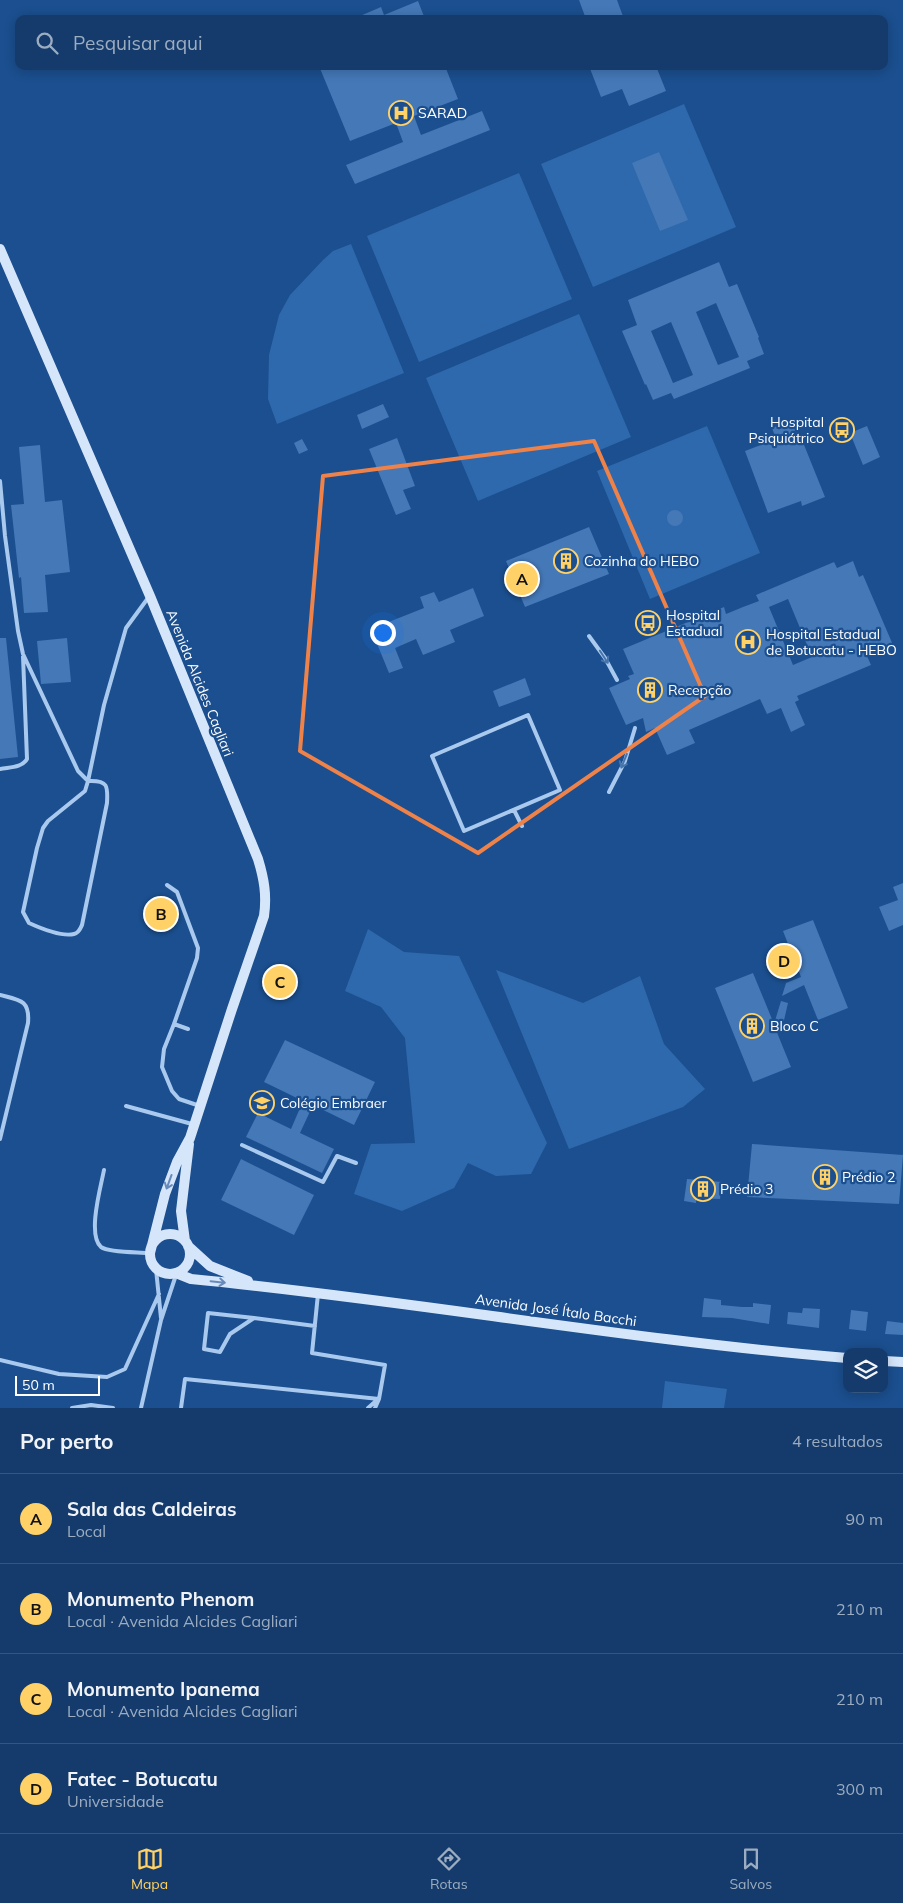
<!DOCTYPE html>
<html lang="pt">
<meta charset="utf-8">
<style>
:root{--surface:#143b6b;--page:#1d4271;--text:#f1f3f6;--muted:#9dadc1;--line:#33557e;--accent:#ffd166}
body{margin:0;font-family:Mulish,sans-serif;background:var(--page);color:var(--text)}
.controls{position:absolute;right:15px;bottom:15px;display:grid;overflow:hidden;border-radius:10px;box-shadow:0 2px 12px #0003}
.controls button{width:45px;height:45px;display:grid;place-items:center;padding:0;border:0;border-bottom:1px solid var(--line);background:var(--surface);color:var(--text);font:25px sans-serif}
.scale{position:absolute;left:15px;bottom:12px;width:85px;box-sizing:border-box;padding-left:5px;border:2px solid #fff;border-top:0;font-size:14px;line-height:18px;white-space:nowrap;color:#fff;-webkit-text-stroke:4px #1b4f8f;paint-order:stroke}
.you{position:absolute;left:382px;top:632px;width:18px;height:18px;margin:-12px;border:4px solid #fff;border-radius:50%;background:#1a73e8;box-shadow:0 0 0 8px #1a73e833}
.badge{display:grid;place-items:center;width:32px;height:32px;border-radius:50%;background:var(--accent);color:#111;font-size:16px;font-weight:700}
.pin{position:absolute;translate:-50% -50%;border:2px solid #fff;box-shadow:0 1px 5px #0006}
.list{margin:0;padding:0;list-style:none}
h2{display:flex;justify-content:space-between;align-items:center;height:65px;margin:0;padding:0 20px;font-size:21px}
h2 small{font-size:16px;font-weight:400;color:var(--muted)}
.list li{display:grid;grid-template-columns:32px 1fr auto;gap:15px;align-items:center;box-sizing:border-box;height:90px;padding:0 20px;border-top:1px solid var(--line)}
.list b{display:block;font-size:19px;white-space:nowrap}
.list p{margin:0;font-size:16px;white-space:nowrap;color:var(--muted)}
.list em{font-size:16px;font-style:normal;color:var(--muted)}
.icon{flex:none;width:28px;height:28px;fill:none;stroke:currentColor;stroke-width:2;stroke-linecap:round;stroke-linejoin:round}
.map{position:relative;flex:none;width:903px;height:1408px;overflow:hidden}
.search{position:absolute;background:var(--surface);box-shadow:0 2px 12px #0003;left:15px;right:15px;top:15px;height:55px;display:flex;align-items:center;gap:12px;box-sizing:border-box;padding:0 18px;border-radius:10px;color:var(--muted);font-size:19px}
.sheet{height:425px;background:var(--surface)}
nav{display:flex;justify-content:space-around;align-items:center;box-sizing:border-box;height:70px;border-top:1px solid var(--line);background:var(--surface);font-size:14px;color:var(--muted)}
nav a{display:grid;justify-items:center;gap:2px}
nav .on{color:var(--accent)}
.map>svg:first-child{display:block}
</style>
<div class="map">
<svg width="903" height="1408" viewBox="0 0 903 1408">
<rect width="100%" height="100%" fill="#1b4f8f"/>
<!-- green -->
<path fill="#2e69ad" d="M684 104 736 227 593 287 541 164Z
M519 173 572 299 419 362 367 236Z
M351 244 404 373 277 424 268 399 269 355 279 315 290 295 323 260 333 251Z
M579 314 631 437 478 501 426 378Z
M707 426 760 553 650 599 597 471Z
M368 929 404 952 459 956 547 1143 531 1174 496 1176 468 1163 454 1188 402 1211 354 1194 371 1144 415 1143 405 1038 381 1007 345 991Z
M496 970 583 1003 640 976 664 1044 705 1089 683 1107 569 1149Z
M665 1381 727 1389 724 1408H662Z"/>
<!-- building -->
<path fill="#4478b7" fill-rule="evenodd" d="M579 0H617L624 19H586Z
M418 1 425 19H353L381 7 384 15Z
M319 66H445L458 99 414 116 421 135 482 111 490 130 355 184 346 165 403 142 396 123 350 141Z
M589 66H656L666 91 629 106 622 89 601 97Z
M659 152 688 220 660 231 632 163Z
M719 262 729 287 737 284 759 337 758 338 764 354 747 361 750 368 674 399 671 393 653 400 646 384 645 385 622 331 637 325 628 300ZM716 303 739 357 718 365 696 312ZM671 322 693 375 673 383 651 331Z
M383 404 389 417 362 429 357 415Z
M794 420 825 497 802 506 801 501 768 513 745 451 776 439 772 428Z
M867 426 880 457 863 465 850 433Z
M397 438 415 486 403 490 411 509 396 515 369 449Z
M302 439 308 450 299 454 294 443Z
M40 445 45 502 62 500 70 572 45 575 48 612 24 613 21 577 19 578 11 505 24 504 19 447Z
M667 518a8 8 0 1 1 16 0a8 8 0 1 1-16 0Z
M589 527 609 574 525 607 506 561Z
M853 561 859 577 863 575 893 645 867 656 871 665 797 696 799 700 795 702 805 725 791 732 781 708 767 714 760 699 689 730 695 743 667 755 655 728 646 732 643 718 626 725 609 688 630 679 628 676 634 674 623 649 724 607 726 614 743 607 759 601 756 595 834 562 837 568ZM788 599 812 657 793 665 769 607Z
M473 588 484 616 450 630 455 642 423 655 416 639 395 648 403 668 389 673 371 629 424 608 420 597 434 592 439 602Z
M0 638H6L18 757 0 759Z
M67 638 71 682 41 684 37 641Z
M525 678 531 695 499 707 493 691Z
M903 883V925L889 931 879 907 898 900 893 887Z
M813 920 848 1008 818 1020 804 985 782 996 786 983 801 977 783 931Z
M753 973 774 1024 781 1001 788 1003 782 1029 776 1030 791 1067 753 1082 715 988Z
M285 1040 375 1082 354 1125 313 1105 300 1133 334 1149 322 1173 246 1137 258 1113 291 1129 303 1101 264 1082Z
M752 1144 903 1155 899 1204 747 1197Z
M241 1159 314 1195 294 1235 221 1200Z
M687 1179 722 1182 720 1199 696 1198V1203L684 1201Z
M704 1298 721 1300V1305L742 1307H753V1303L771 1305 769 1324 732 1318 702 1317Z
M803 1308 820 1309 819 1328 787 1324 788 1312 802 1313Z
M851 1310 868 1312 866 1331 849 1329Z
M887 1321 903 1323V1335L885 1334Z"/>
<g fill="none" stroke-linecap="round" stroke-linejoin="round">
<!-- lane -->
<path stroke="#a9c9ee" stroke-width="4" d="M0 481 5 536 18 631 23 654 78 771 88 781C108 780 108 786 107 803L82 925C80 929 79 933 74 934 62 937 40 928 29 923L23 912 37 848 43 828 48 821 85 791 88 781 104 705 126 628 148 598
M589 636 605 658 617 680
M528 715 560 790 464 831 432 756Z
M0 769C9 767 22 768 27 759L23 656
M609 792 625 761 635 728
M514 810 522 826
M167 885 177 892 198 948 197 958 174 1024 188 1029
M0 995C20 1000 30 1000 28 1023L0 1139
M174 1024 164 1049 162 1067 172 1091 179 1099 200 1106
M126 1106 192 1124
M242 1145 323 1182 337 1156 356 1163
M104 1170C101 1186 87 1235 101 1247 110 1253 137 1252 148 1253
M156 1269 161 1318
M318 1294 312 1353 385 1365 379 1399 375 1408
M208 1313 254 1318 230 1334 220 1352 204 1349Z
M254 1318 315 1326
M0 1360 59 1374 107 1377 125 1369 159 1294
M72 1408 91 1405 113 1408
M141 1408 161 1320 176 1275
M181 1408 185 1379 379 1399
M368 1408 377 1400"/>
<!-- secondary -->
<path stroke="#d6e6fa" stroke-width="10" d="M0 249 150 596 258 859C264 879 267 895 264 916L232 1009 190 1138 177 1162 165 1194 150 1253
M150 1254a20 20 0 1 1 40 0a20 20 0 1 1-40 0Z
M185 1241 181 1211 189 1144
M188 1246 210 1266 248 1281
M176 1273 191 1279C410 1300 627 1340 847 1358
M884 1361 903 1362"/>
</g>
<!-- one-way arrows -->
<defs><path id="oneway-shaft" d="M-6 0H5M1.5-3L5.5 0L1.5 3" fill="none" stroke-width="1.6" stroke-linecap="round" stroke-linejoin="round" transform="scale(1.25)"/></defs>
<g stroke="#4674ac">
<use href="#oneway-shaft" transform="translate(604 657) rotate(57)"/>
<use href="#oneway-shaft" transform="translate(624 761) rotate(112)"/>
</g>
<g stroke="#668bba">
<use href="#oneway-shaft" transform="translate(169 1182) rotate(110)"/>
<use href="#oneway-shaft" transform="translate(218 1282) rotate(6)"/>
</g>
<!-- marked area -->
<path fill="none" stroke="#ee8249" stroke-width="4" stroke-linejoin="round" d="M594 441 705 696 478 853 300 751 323 476Z"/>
<!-- icons -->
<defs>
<symbol id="hospital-ring" viewBox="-11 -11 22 22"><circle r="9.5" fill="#1b4f8f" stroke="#ffd166" stroke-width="1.5"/><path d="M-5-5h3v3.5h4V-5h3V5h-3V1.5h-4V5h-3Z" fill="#ffd166"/></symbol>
<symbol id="bus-ring" viewBox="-11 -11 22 22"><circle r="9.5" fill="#1b4f8f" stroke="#ffd166" stroke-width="1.5"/><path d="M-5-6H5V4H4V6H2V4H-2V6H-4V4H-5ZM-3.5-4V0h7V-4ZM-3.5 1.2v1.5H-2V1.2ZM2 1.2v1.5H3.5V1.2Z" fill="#ffd166"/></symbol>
<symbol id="building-ring" viewBox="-11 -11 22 22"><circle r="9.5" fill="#1b4f8f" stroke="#ffd166" stroke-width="1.5"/><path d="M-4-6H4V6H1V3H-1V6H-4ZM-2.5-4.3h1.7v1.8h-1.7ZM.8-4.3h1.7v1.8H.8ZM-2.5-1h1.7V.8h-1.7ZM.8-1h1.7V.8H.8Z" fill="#ffd166"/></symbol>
<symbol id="school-ring" viewBox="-11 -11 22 22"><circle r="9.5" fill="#1b4f8f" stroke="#ffd166" stroke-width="1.5"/><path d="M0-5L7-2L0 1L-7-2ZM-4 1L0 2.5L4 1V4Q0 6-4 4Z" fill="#ffd166"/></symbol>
</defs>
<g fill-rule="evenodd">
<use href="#hospital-ring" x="387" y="99" width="28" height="28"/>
<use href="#bus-ring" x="828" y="416" width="28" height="28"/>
<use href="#building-ring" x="552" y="547" width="28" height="28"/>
<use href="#bus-ring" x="634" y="609" width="28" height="28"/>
<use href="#hospital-ring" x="734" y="628" width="28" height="28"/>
<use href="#building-ring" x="636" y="676" width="28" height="28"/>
<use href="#building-ring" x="738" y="1012" width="28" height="28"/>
<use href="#school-ring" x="248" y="1089" width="28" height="28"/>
<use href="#building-ring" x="811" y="1163" width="28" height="28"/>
<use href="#building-ring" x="689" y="1175" width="28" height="28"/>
</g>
<g text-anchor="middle" stroke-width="4.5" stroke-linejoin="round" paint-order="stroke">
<!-- poi labels -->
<g font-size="14" fill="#fff" stroke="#1b4f8f" text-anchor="start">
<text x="418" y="118">SARAD</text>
<text x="824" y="427" text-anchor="end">Hospital<tspan x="824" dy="16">Psiquiátrico</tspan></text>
<text x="584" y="566">Cozinha do HEBO</text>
<text x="666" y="620">Hospital<tspan x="666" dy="16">Estadual</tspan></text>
<text x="766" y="639">Hospital Estadual<tspan x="766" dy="16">de Botucatu - HEBO</tspan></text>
<text x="668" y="695">Recepção</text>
<text x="770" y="1031">Bloco C</text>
<text x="280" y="1108">Colégio Embraer</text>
<text x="842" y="1182">Prédio 2</text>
<text x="720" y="1194">Prédio 3</text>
</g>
<!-- street labels -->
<g font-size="14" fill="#fff" stroke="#1b4f8f">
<text transform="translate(200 683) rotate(68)" y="5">Avenida Alcides Cagliari</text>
<text transform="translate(556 1310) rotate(8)" y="5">Avenida José Ítalo Bacchi</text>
</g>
</g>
</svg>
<div class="controls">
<button><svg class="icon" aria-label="layers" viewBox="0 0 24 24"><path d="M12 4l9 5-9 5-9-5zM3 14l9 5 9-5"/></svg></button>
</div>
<div class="scale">50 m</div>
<div class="you"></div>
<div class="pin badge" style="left:522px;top:579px">A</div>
<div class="pin badge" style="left:161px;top:914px">B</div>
<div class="pin badge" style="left:280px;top:982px">C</div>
<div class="pin badge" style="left:784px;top:961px">D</div>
<div class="search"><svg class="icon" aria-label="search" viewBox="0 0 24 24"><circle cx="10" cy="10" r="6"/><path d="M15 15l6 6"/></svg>Pesquisar aqui</div>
</div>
<section class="sheet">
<h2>Por perto<small>4 resultados</small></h2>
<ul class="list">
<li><span class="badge">A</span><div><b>Sala das Caldeiras</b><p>Local</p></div><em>90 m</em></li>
<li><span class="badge">B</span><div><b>Monumento Phenom</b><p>Local · Avenida Alcides Cagliari</p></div><em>210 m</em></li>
<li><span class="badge">C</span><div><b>Monumento Ipanema</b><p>Local · Avenida Alcides Cagliari</p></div><em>210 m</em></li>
<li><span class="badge">D</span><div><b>Fatec - Botucatu</b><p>Universidade</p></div><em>300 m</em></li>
</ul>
</section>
<nav>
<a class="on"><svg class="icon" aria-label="map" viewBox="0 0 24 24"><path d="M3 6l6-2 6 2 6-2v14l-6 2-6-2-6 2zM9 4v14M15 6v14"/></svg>Mapa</a>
<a><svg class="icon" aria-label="directions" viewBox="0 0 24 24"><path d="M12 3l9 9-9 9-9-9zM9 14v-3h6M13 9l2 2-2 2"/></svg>Rotas</a>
<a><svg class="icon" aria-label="saved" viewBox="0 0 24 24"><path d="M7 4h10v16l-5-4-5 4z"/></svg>Salvos</a>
</nav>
